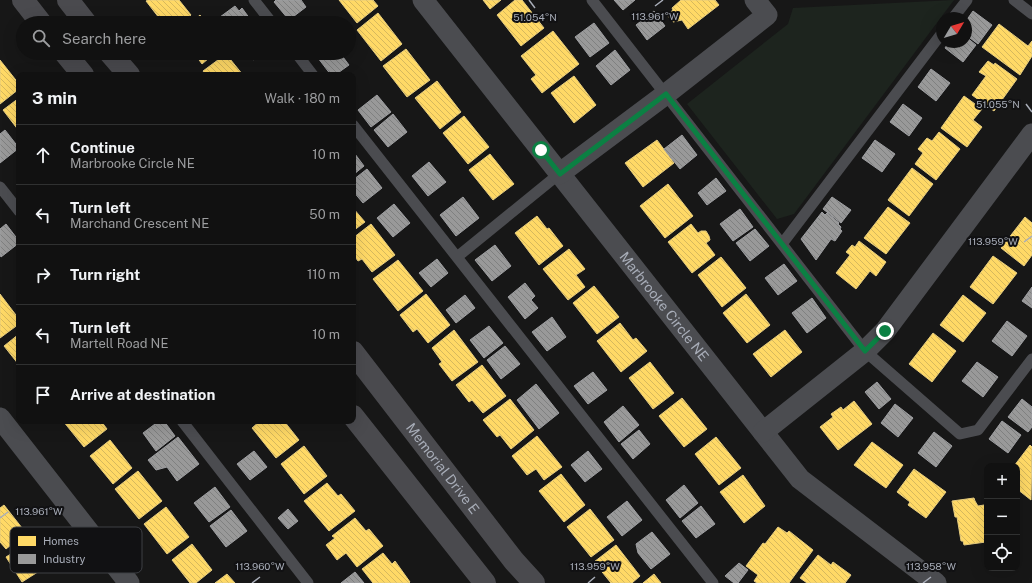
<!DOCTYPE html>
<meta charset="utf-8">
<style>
:root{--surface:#111;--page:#1e1f1f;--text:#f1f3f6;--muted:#9c9d9f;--line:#303131}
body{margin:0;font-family:"Public Sans",sans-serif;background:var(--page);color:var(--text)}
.controls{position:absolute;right:12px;bottom:12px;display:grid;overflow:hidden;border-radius:8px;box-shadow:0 4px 16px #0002}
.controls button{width:36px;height:36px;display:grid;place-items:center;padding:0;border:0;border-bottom:1px solid var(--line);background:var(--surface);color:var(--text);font:20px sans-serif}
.compass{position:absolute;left:936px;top:12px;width:36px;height:36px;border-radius:50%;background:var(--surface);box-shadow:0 4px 16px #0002;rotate:52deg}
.stop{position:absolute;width:12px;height:12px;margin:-9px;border:3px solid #0b8043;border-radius:50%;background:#fff}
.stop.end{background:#0b8043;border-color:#fff;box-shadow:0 1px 4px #0008}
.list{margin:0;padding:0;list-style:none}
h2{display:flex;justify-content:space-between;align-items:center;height:52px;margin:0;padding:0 16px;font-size:17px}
h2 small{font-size:13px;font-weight:400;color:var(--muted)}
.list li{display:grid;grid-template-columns:26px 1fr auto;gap:12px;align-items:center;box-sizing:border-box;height:60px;padding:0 16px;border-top:1px solid var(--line)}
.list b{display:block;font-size:15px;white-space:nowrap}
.list p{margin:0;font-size:13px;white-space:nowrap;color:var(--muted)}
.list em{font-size:13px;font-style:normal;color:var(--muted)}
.icon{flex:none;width:22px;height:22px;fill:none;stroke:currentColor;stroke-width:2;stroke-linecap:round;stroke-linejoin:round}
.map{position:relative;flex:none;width:1032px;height:583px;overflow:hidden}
.search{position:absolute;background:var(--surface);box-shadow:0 4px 16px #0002;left:16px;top:16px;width:340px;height:44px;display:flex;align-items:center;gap:10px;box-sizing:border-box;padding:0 14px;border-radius:22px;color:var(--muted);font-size:15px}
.panel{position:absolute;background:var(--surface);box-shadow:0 4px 16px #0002;left:16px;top:72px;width:340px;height:352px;border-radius:8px}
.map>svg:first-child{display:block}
</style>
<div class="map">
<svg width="1032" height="583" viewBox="0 0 1032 583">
<defs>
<pattern id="homes-back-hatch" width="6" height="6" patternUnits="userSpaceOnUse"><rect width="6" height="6" fill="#ffd966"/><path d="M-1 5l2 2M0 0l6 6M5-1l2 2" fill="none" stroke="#d6b85d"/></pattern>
<pattern id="industry-back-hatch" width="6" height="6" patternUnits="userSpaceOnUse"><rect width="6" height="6" fill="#999"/><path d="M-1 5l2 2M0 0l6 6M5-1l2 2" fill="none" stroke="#7f8080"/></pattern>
</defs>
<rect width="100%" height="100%" fill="#171717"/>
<!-- park -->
<path fill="#1d241e" d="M954 0 794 214 777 219 687 104 788 24 793 8Z"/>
<!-- homes -->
<path fill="url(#homes-back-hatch)" stroke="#e5cc7f" d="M148 0H179L191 15 182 23H163L146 1Z
M339 0H373L378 6 357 23Z
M483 0H501L490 9Z
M515 0H522L544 28 521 46 497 15Z
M681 0H715L719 5 688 29 682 20 673 22 667 15 673 10 672 8Z
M378 13 402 44 381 61 357 30Z
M200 15 206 23H191Z
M999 24 1028 46 1032 41V56L1020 75 982 47Z
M553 31 579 64 542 93 531 79 536 75 521 56Z
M406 49 430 80 407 97 383 66Z
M194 53H215L202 64Z
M226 54 243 75H206L203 71Z
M0 60 19 84V89L0 104Z
M988 61 994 65 995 63 1017 79 994 111 972 95 986 76 979 72Z
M574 76 596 105 574 123 551 93Z
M437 81 461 112 440 129 415 98Z
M964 96 982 109 973 120 982 127 967 147 941 128Z
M19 98V131L3 110Z
M464 116 489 147 468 164 443 133Z
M939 132 960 149 936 180 915 164 923 153 918 149 927 138 932 141Z
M657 140 674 163 643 187 625 163Z
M490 154 514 184 493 200 469 170Z
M912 168 933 184 909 216 888 200Z
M668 184 693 216 665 238 640 206Z
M888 207 910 223 886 254 864 238Z
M353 208 365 222 353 231Z
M537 216 547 229 549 228 563 246 539 265 515 233Z
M1025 217 1032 223V255L1024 266 1001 248Z
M371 224 395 255 372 272 362 259 358 261 353 254V238Z
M691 224 698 233 701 231H706L709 236 710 240 706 243 715 255 692 273 668 242Z
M859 241 886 262 876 276 870 271 856 289 836 273 850 255 846 252 852 245 855 247Z
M569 249 585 269 576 275 585 287 568 300 543 269Z
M993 256 1017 273 993 304 970 287Z
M721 257 746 288 722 307 698 275Z
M398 260 423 291 398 311 373 279Z
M594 286 619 317 597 334 573 303Z
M0 294 19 319V324L0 338Z
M426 294 450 325 428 343 417 329 413 332 400 315Z
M746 294 770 325 747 343 723 313Z
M963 295 986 313 963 342 940 325Z
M620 323 633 340 636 338 647 351 621 372 597 341Z
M454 330 478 362 452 381 439 364 442 362 432 348Z
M785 330 802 352 771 377 753 354Z
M933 333 956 351 932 382 909 364Z
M19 334V365L4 346Z
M650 362 674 393 653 409 629 378Z
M482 365 506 396 483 413 472 400 469 402 456 385Z
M682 398 707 429 684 447 659 416Z
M510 399 534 430 511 449 500 435 497 437 483 420Z
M854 401 872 424 838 450 820 427 833 417 831 414 841 407 843 410Z
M63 421H101L107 429 84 447Z
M260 421H284L299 440 276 458 252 428Z
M537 436 562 467 544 480 536 469 527 475 512 456Z
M716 437 741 468 719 485 695 454Z
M110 440 132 468 113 484 90 456Z
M872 442 903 465 886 488 854 465Z
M1030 445 1032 447 1031 500 1017 489V466H1014Z
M304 446 327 476 304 494 281 464Z
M914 469 946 492 926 518 908 505 910 502 897 492Z
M138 471 162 501 139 519 115 489Z
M561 474 585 505 564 522 539 491Z
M743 475 765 506 744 523 720 492Z
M327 483 338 496 341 494 355 511 329 531 304 501Z
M974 498 975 501 978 506 984 505 987 508V537H985L986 542 964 545 963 541H961L957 517H955L952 501Z
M4 505 26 533 6 549 0 542V508Z
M166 507 189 537 167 554 144 524Z
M590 509 614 540 591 557 567 527Z
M355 518 366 531 369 529 383 546 357 567 346 553 337 560 326 545 335 538 332 536Z
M778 527 787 533 789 531 813 550 789 583H757L754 581 758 575 746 566 763 543 765 544Z
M36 538 52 563 22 582 6 557Z
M192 544 212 570 196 583H190L172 560Z
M616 545 640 576 632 583H611L594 562Z
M383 553 392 564 395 561 410 582 409 583H373L362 569Z
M818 555 831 565 833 562 851 575 845 583H807L800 578Z
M227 574 235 583H215Z
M654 574 661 583H643Z"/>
<!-- industry -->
<path fill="url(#industry-back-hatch)" stroke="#9e9fa2" d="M276 0H301L306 7 289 20 274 2Z
M614 0H635L623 10Z
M235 6 239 11 242 8 253 23H225L220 17Z
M654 11 665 26 647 40 636 25Z
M973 11 992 25 978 44 966 35V21Z
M594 23 609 43 590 57 575 37Z
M966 37 976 45 963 62 945 48 949 42H966Z
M615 50 630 70 611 85 596 66Z
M247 53H263L253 60Z
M325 53H340L349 65 335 75H331L318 58Z
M931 69 950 83 936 101 918 87Z
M377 95 391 112 371 127 358 110Z
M903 104 922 118 909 136 890 122Z
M393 114 407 132 388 147 374 130Z
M5 130 19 148 0 163V134Z
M682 135 697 155 680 169 664 149Z
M875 140 895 154 882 172 862 158Z
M355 154 364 166 353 175V155Z
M429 162 446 182 428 196 412 176Z
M367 169 382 188 363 203 353 191V180Z
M716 178 726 191 707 205 698 193Z
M463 197 479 218 456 236 440 215Z
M832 197 851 210 841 223 823 209Z
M394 204 410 223 393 237 377 218Z
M740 209 753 227 733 241 720 224Z
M822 212 825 215 827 213 839 223 838 224 841 227 840 229 842 231 835 241 831 239 816 260 801 239Z
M6 224 19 241V243L1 257 0 255V229Z
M755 229 769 246 750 261 736 243Z
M495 245 511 266 492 281 475 260Z
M437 259 448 273 431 287 419 273Z
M784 264 797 281 778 295 765 278Z
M525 283 535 296 531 300 538 308 525 319 508 297Z
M1032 287V308L1022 301Z
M465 295 475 308 456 323 446 310Z
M812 298 826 318 807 333 792 313Z
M552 317 566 337 547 351 532 332Z
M1007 321 1027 336 1012 356 992 341Z
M489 326 503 343 484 358 470 340Z
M505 346 520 364 501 379 487 360Z
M977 362 998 377 983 397 962 381Z
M593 372 607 390 588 404 574 386Z
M877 382 891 399 879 409 865 392Z
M536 384 559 413 539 429 517 400Z
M1022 399 1032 407V427L1028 432 1008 417Z
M895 404 913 418 898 437 881 423Z
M623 406 639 425 619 442 604 422Z
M159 421H164L175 436 156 451 143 433Z
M1002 421 1021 435 1008 453 989 439Z
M639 430 650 444 633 459 621 444Z
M934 432 952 446 936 467 918 453Z
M178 437 199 464 177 481 167 467 156 470 148 460Z
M254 451 267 467 250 480 237 464Z
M588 451 602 469 585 482 571 465Z
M684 485 698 503 680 518 666 500Z
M215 487 230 507 209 522 194 503Z
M627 501 642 520 622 536 607 517Z
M701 506 715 524 696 538 682 521Z
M288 509 298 521 288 529 278 518Z
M231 510 247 531 226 547 210 526Z
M652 532 670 554 651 569 638 553 636 544Z
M739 563 748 570 738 583H734L725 576Z
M355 572 364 583H341Z"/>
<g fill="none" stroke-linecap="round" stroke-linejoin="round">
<!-- service -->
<path stroke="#4b4c50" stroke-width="11" d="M254 0 272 23
M592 0 865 351 960 434 978 430 1032 359
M1014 0 1032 14
M953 18 967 0
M296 53 313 75
M353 125 713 583
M0 187 19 211
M782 244 942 33
M457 257 559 174
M182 421 308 583"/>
<!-- minor -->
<g stroke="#4b4c50" stroke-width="21">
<path id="s1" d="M423 0 800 479 936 583"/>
<path d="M559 174 666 94 767 15 755 0"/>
<path d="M0 418 129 583"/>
<path d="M763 432 865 351 885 331 1032 134"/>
</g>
<!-- secondary -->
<g stroke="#4a4a4e" stroke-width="22">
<path d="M23 0 41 23"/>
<path d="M68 0 86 23"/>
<path d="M65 53 83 75"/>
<path d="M110 53 129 75"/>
<path id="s2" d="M353 352 514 561 534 583"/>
<path d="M353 416 485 583"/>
</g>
</g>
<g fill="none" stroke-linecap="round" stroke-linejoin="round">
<!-- route -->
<path stroke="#0b8043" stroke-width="5" d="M541 150 560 174 666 94 865 351 885 331"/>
</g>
<!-- ticks -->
<path fill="none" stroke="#a8adb8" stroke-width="1.5" d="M529 0 535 8M655 6 663 0M1026 104 1032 112M1024 242 1032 236M0 518 8 512M252 583 260 577M588 583 595 577M923 583 931 577"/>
<g text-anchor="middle" stroke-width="4" stroke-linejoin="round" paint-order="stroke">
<!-- street labels -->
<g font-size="14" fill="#a8adb8" stroke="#111113">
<text dy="5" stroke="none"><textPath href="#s1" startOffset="390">Marbrooke Circle NE</textPath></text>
<text dy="5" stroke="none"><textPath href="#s2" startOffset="147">Memorial Drive E</textPath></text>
</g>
</g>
<!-- legend -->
<rect x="10" y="527" width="132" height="46" rx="6" fill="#111113" stroke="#3e4045" stroke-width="1"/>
<rect x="18" y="536" width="18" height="10" fill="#ffd966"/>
<rect x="18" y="554" width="18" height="10" fill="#999"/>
<g font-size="11" fill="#a8adb8">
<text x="43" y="545">Homes</text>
<text x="43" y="563">Industry</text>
</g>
<g font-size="10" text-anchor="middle" fill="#a8adb8" stroke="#111113" stroke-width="4" stroke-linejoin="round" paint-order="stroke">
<text x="655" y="20">113.961°W</text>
<text x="535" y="21">51.054°N</text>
<text x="998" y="108">51.055°N</text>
<text x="993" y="245">113.959°W</text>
<text x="39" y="515">113.961°W</text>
<text x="260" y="570">113.960°W</text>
<text x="595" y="570">113.959°W</text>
<text x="931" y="570">113.958°W</text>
</g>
</svg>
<div class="controls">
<button>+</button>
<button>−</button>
<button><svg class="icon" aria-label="locate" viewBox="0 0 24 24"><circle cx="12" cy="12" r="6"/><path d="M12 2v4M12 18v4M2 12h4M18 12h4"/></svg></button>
</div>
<svg class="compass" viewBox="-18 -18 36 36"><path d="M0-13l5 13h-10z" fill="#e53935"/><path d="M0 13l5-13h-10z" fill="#9c9d9f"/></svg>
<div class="stop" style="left:541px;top:150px"></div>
<div class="stop end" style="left:885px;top:331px"></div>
<div class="search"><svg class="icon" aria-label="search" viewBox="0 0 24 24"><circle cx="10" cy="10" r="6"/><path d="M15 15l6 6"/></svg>Search here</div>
<section class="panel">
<h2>3 min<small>Walk · 180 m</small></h2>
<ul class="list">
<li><svg class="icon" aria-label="ahead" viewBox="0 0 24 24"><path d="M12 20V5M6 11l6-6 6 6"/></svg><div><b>Continue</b><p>Marbrooke Circle NE</p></div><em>10 m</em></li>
<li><svg class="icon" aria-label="left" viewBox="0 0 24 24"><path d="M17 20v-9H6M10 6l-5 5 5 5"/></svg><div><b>Turn left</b><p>Marchand Crescent NE</p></div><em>50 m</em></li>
<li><svg class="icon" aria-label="right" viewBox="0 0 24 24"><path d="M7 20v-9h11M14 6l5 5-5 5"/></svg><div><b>Turn right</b></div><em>110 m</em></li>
<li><svg class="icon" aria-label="left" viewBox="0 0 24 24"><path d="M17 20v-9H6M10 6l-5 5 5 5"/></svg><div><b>Turn left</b><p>Martell Road NE</p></div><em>10 m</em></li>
<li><svg class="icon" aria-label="arrive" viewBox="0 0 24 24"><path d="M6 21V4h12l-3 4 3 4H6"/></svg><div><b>Arrive at destination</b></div></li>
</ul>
</section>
</div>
